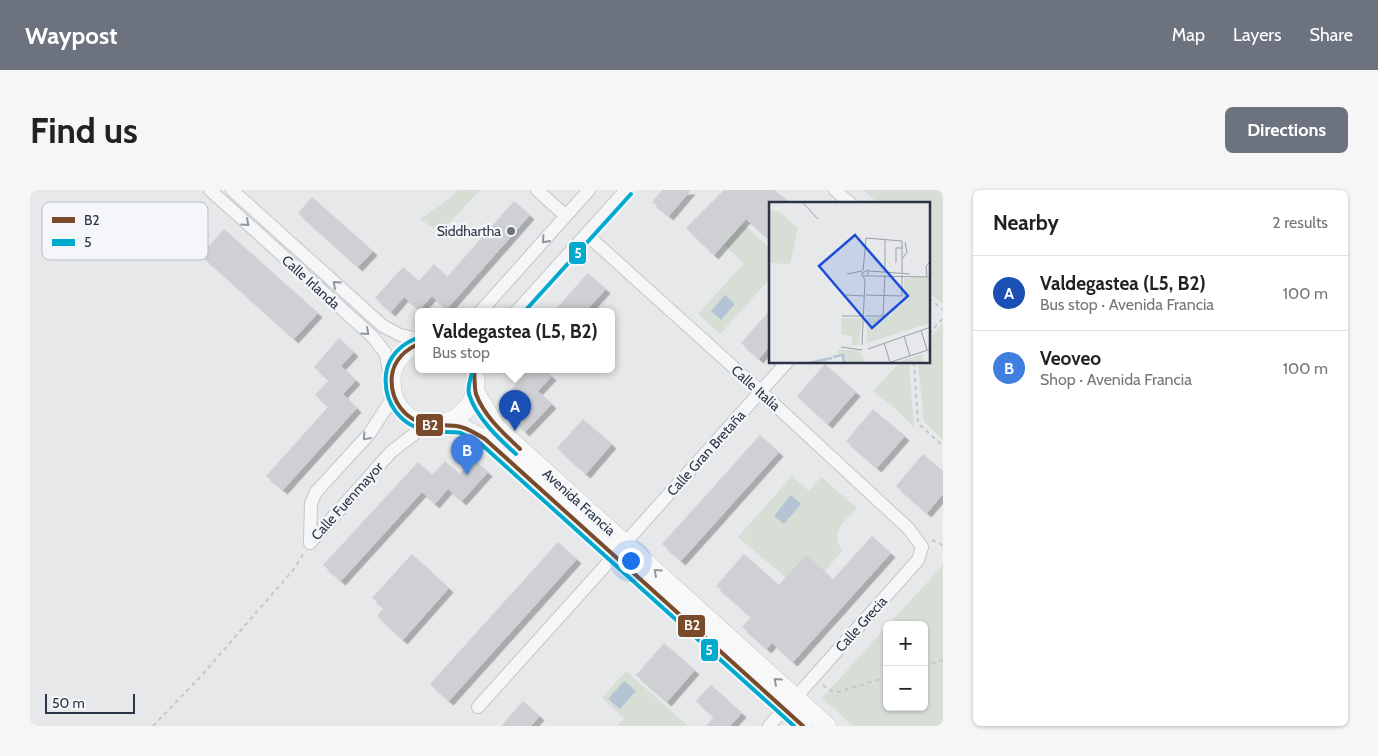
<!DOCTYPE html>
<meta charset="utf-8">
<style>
:root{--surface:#fff;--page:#f6f6f6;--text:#222;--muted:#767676;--line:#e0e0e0;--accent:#6c737f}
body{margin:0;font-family:Cabin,sans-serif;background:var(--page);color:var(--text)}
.controls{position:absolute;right:15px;bottom:15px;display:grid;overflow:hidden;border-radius:8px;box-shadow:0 1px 4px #0004}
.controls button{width:45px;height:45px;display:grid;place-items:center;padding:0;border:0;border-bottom:1px solid var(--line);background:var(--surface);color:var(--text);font:25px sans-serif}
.scale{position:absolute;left:15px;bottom:12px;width:90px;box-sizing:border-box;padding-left:5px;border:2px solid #2b3445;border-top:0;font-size:14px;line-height:18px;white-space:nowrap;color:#2b3445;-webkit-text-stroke:4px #f4f6f9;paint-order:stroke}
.you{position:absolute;left:600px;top:370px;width:18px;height:18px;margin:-12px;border:4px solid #fff;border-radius:50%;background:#1a73e8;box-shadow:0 0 0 8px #1a73e833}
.badge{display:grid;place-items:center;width:32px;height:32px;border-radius:50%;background:var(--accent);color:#fff;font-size:16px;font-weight:700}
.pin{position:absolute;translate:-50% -41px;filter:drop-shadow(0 1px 2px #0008)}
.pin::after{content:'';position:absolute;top:26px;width:18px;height:15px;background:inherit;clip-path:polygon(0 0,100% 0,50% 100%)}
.popup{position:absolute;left:385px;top:118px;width:200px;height:65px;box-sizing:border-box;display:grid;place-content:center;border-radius:8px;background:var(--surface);filter:drop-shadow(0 1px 4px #0005);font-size:16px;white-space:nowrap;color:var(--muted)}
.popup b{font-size:19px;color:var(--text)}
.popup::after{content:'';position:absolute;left:50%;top:100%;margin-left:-10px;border:10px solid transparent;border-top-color:var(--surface)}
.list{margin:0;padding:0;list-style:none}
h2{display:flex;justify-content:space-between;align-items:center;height:65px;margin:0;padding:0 20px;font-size:21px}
h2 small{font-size:16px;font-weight:400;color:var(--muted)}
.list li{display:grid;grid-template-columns:32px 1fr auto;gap:15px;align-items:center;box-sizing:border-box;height:75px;padding:0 20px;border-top:1px solid var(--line)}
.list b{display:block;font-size:19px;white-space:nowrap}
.list p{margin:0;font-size:16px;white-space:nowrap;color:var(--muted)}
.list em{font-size:16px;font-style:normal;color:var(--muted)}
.map{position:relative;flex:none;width:913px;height:536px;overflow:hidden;border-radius:8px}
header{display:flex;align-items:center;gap:30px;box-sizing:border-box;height:70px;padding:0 25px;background:var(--accent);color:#fff}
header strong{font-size:24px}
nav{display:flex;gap:28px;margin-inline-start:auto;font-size:18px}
.intro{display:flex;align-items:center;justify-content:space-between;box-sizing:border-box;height:120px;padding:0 30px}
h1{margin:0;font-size:35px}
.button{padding:12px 22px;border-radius:8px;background:var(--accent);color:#fff;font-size:18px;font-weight:700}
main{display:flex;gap:30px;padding:0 30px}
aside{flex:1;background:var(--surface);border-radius:8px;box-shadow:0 1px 4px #0004}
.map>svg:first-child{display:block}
</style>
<header>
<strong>Waypost</strong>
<nav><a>Map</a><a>Layers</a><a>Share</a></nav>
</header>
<div class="intro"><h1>Find us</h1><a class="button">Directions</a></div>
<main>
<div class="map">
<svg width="913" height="536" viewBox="0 0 913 536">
<defs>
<filter id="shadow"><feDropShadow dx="4.5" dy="4.5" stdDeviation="0" flood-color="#0004"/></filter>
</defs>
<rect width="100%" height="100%" fill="#e6e8ea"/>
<!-- green -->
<path fill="#d6ded6" d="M428 0H450L410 43 390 29 422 7Z
M834 0H913V114L899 103V14H849Z
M713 34 740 58V89L690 144 668 124 714 73 694 55Z
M913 133V250L894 232 888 173 899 172V149Z
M869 173H879L884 237 869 222 843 201Z
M762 286 779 301 791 287 827 318C813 333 800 340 812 361L794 382 756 388 708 347Z
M913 375V536H823L792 508 857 436V517H894V435H858Z
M596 481 658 536H587L594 528 572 508Z"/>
<!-- water -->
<path fill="#b4c4d5" d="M695 105 705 114 691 130 681 121Z
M761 305 771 314 754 334 744 326Z
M594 491 606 501 590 519 578 509Z"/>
<!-- building -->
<path fill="#ced0d3" filter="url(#shadow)" d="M632 0H661L639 26 622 12Z
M694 0H745L761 14H740V50L716 29 684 65 656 38Z
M282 7 343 61 328 77 268 23Z
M484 11 500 25 417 119 402 106 389 120 374 107 361 122 345 108 373 77 389 91 404 74 417 87Z
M194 39 288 123 264 149 171 65Z
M558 83 576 99 555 122H523Z
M740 120V156L729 169 711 153Z
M309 148 324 162 311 176 326 190 313 204 327 218 253 300 236 286 298 217 285 205 299 190 284 177Z
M795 174 826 202 798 234 767 206Z
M487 180H515L522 186 508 201 522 214 495 242 481 228 494 214 480 201 493 186Z
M843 219 875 246 847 278 816 251Z
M553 229 582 254 556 284 527 258Z
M730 245 749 262 651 371 632 354Z
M893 264 913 281V304L897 323 866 296Z
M443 269 458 282 432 311 418 299 405 314 392 302 311 391 293 375 388 272 402 285 415 271 430 284Z
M842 346 861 363 763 472 742 453 737 459 712 437 721 427 686 396 714 364 749 395 776 365 803 389Z
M528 352 547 369 419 511 400 494Z
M382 364 419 398 373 450 347 426 354 418 342 408Z
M634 453 665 480 637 512 606 485Z
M681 495 712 523 700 536H676L684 527 666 511Z
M493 511 510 526 501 536H471Z"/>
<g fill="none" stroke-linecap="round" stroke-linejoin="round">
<defs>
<path id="minor" d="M180 0 343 147 356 164 360 188
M202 0 353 136 370 145 389 149
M507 0 536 26
M805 0 821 14
M556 44 731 202 879 339 892 357 888 370 765 508
M450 122 559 0
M486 122 596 0
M280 353 281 313 286 302 340 243 363 207
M280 353 361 262 396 235
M595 353 757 172
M448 517 584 366
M739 536 754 519"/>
<path id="secondary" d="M389 154C376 158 364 171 362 184 354 254 459 248 444 180
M445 201 466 237 797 536
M407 235 431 237 455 249 773 536"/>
</defs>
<!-- minor casing -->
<use href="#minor" stroke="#c4c6c8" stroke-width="14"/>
<!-- secondary casing -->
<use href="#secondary" stroke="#c4c6c8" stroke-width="19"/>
<!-- path -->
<path stroke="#c5c6ca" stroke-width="2" stroke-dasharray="4 4" stroke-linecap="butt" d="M909 0 913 2
M899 108 913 120
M899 144 913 128
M884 172 888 233 913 256
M902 350 913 355
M894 476 913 470
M793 495 799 500 808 502 857 487
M123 536 172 485 264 379 274 363"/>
<!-- minor -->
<use href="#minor" stroke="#f5f6f7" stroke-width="12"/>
<!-- secondary -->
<use href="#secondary" stroke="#f8f8f8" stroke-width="18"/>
<defs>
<path id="bus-1" d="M389 154C376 159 364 170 362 185 359 210 375 231 400 235 410 236 421 234 431 237 439 239 447 244 455 249L773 536
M444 180C445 188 444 196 446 204 454 226 473 243 490 259"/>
<path id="bus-2" d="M494 122 601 4
M387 148C371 154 358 167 356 184 353 213 371 237 400 241 410 243 421 241 431 243 438 246 445 250 451 254L764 536
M443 180C441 187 437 197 439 204 446 227 468 248 486 264"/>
</defs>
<!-- bus-1 casing -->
<use href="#bus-1" stroke="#f4f6f9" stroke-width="8"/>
<!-- bus-2 casing -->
<use href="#bus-2" stroke="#f4f6f9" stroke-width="8"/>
<!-- bus-1 -->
<use href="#bus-1" stroke="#7a4b2a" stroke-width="4"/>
<!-- bus-2 -->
<use href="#bus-2" stroke="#00a9ce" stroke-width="4"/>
</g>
<!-- one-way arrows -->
<defs><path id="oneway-chevron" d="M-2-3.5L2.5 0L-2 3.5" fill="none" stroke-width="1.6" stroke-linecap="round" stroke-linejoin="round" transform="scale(1.25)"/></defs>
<g stroke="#90959e">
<use href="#oneway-chevron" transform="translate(216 33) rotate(42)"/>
<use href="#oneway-chevron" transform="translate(515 50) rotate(132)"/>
<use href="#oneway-chevron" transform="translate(306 94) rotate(-138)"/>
<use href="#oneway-chevron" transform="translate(336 142) rotate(42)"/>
<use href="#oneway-chevron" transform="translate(336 247) rotate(131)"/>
</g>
<g stroke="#92969e">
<use href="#oneway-chevron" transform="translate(627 382) rotate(-138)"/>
<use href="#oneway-chevron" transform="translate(747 491) rotate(-138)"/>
</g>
<!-- markers -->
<circle fill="#6c737f" stroke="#f4f6f9" stroke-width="2" cx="481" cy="41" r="5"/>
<g text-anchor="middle" stroke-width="4.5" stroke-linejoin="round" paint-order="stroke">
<!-- poi labels -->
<g font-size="14" fill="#2b3445" stroke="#f4f6f9" text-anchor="end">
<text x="471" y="46">Siddhartha</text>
</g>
<!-- street labels -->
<g font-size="14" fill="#2b3445" stroke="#f4f6f9">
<text transform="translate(281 92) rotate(42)" y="5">Calle Irlanda</text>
<text transform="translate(726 198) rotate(42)" y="5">Calle Italia</text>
<text transform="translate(676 263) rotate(-48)" y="5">Calle Gran Bretaña</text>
<text transform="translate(317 311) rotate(-48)" y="5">Calle Fuenmayor</text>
<text transform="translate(549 312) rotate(42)" y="5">Avenida Francia</text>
<text transform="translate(831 434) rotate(-48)" y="5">Calle Grecia</text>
</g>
</g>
<!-- overview -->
<g transform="translate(739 12)">
<rect width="161" height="161" fill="#e6e8ea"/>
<path d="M0 7 12 11 29 26 21 62 0 61ZM161 75V121L98 141V116L122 114V117L123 107 132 102 135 93V76ZM73 116H93L90 143H83V134L72 133ZM69 148H89L97 161H75L76 155 69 153ZM153 152 155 161H126Z" fill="#d6ded6"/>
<path fill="none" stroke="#b4c4d5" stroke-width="2.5" d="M64 155 74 153 75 161M40 161 63 156"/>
<path fill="none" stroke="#9ba0a8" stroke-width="1" d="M33 0 49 17M134 56 138 50 136 40M127 61V46H134M94 69 97 36 133 39V71M100 69 141 72M116 70V38M78 72 93 69M100 74 162 75M158 74 157 64 162 59M77 93 95 94M97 93 133 94V73M73 114H94M96 114H114L116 73M152 128 158 148M135 134 141 154M115 141 121 160M93 143 96 78 93 73V71L99 68V74H94M72 145 93 148M99 147 162 125M119 161 162 147"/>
<path fill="#1d4ed8" fill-opacity="0.15" stroke="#1d4ed8" stroke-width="2.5" d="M86 33 139 94 103 126 50 64Z"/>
<rect width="161" height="161" fill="none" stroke="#2b3445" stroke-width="2.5"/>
</g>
<!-- legend -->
<rect x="12" y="12" width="166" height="58" rx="8" fill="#f4f6f9" stroke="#b8bcc3" stroke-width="1"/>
<rect x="22" y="27" width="23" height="6" fill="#7a4b2a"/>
<rect x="22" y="49" width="23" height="7" fill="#00a9ce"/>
<g font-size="14" fill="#2b3445">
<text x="54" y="35">B2</text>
<text x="54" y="57">5</text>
</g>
<g stroke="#f4f6f9" stroke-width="2">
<rect x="538" y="51" width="19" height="24" rx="5" fill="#00a9ce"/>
<rect x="385" y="223" width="29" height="24" rx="5" fill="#7a4b2a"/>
<rect x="647" y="424" width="29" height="24" rx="5" fill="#7a4b2a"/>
<rect x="670" y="448" width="19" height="24" rx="5" fill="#00a9ce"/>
</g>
<g font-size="14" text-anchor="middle" font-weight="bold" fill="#fff">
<text x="548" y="68">5</text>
<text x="400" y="240">B2</text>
<text x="662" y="440">B2</text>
<text x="679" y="465">5</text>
</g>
</svg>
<div class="controls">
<button>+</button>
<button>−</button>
</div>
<div class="scale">50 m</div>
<div class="you"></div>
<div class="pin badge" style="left:485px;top:241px;background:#1a4fb4">A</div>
<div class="popup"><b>Valdegastea (L5, B2)</b>Bus stop</div>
<div class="pin badge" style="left:437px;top:285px;background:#3f7fe0">B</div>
</div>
<aside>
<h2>Nearby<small>2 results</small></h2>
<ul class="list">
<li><span class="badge" style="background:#1a4fb4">A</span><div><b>Valdegastea (L5, B2)</b><p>Bus stop · Avenida Francia</p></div><em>100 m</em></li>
<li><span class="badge" style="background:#3f7fe0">B</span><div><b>Veoveo</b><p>Shop · Avenida Francia</p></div><em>100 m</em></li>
</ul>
</aside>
</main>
